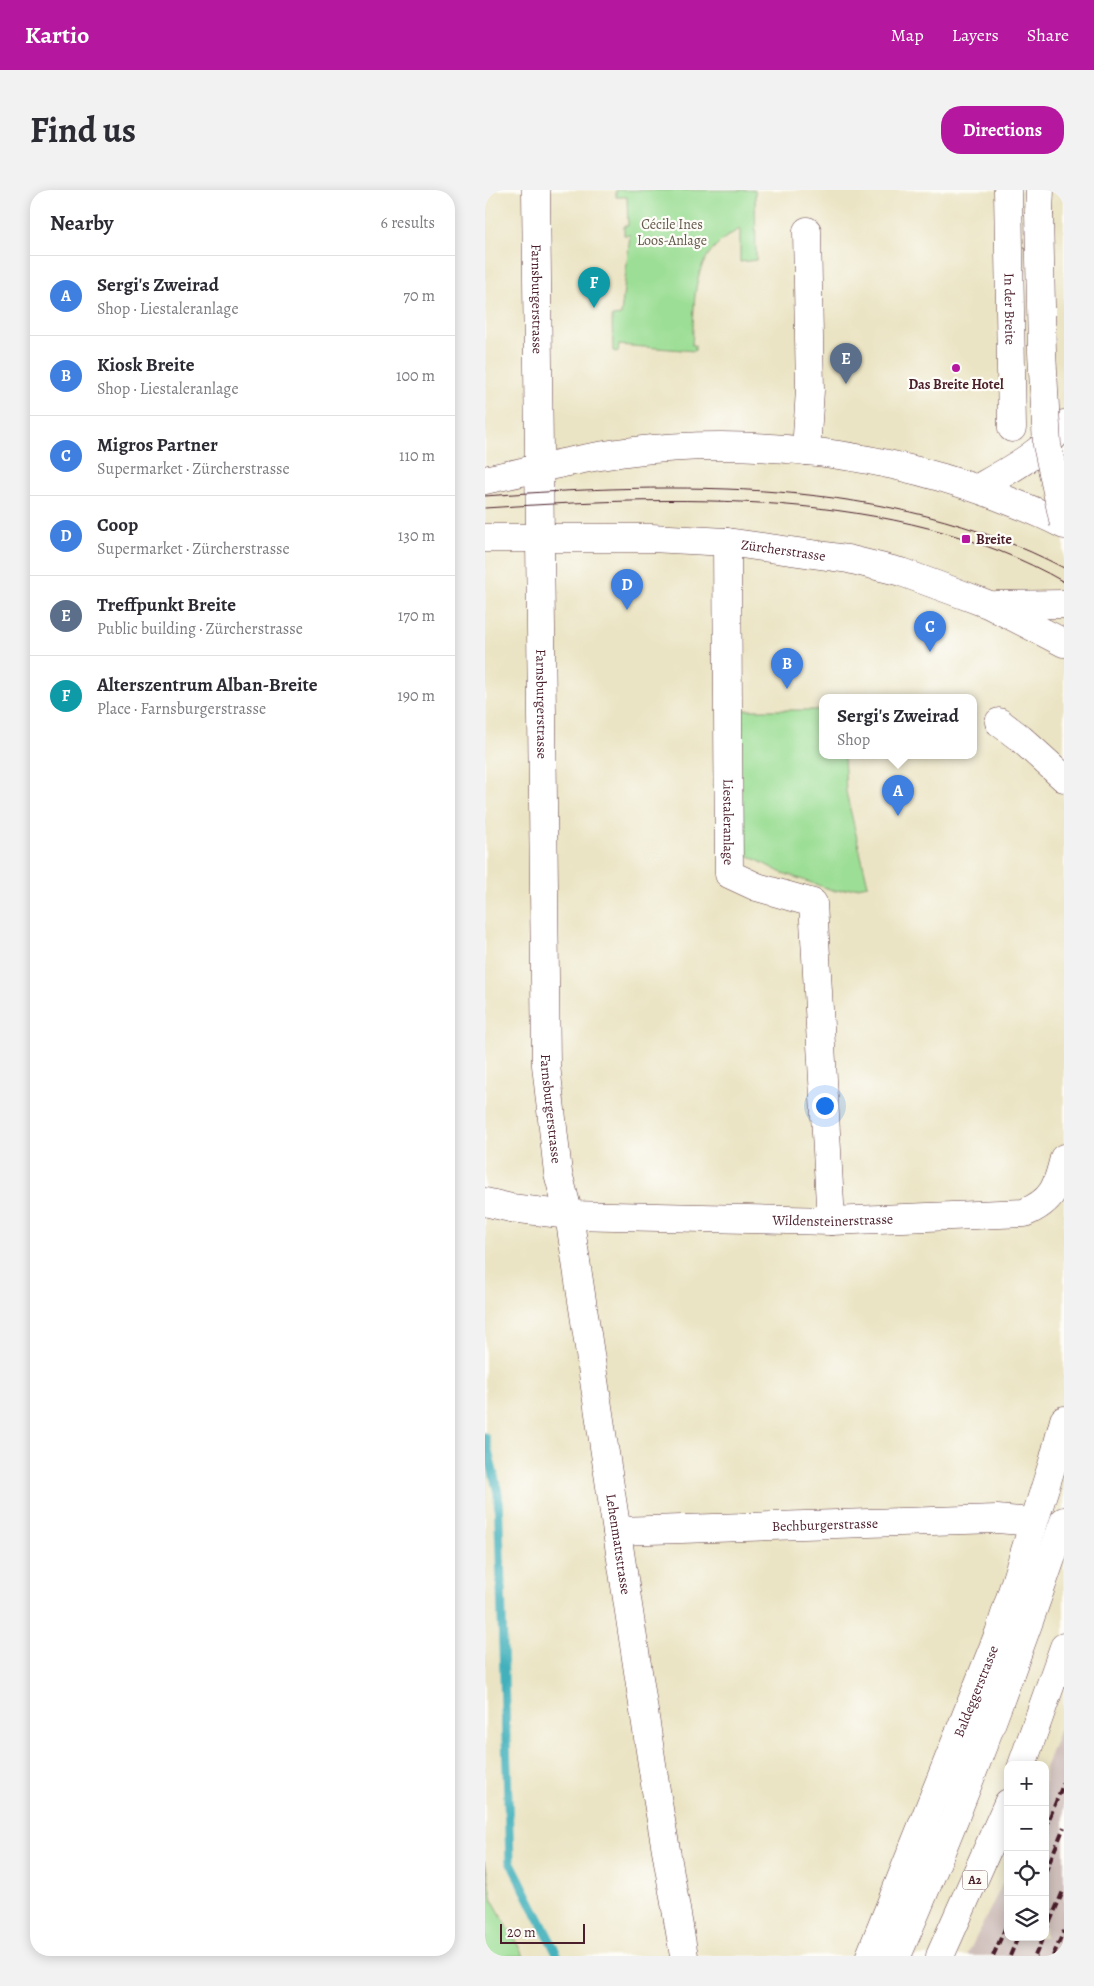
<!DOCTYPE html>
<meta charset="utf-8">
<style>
:root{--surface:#fff;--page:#f2f2f3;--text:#2b2b33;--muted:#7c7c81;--line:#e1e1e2;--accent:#b5179e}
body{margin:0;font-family:Alegreya,serif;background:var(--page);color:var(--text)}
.controls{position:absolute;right:15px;bottom:15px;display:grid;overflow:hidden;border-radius:10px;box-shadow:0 2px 12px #0003}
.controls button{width:45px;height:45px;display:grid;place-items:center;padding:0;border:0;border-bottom:1px solid var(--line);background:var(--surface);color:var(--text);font:25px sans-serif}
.scale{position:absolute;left:15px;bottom:12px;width:85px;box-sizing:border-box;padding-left:5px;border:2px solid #4a1f2b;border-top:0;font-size:14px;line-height:18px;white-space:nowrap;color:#4a1f2b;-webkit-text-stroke:4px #fdfcf7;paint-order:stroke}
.you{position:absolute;left:339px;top:915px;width:18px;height:18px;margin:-12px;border:4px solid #fff;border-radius:50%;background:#1a73e8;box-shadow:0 0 0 8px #1a73e833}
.badge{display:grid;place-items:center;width:32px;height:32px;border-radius:50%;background:var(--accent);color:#fff;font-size:16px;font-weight:700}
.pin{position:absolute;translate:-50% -41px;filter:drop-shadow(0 1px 2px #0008)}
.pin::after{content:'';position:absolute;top:26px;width:18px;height:15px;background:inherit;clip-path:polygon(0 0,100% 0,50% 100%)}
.popup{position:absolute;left:334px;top:504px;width:158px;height:65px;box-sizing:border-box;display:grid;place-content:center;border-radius:10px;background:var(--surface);filter:drop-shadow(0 1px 4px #0005);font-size:16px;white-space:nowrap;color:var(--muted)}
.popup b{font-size:19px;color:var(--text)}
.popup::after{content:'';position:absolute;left:50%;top:100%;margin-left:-10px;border:10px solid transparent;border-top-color:var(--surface)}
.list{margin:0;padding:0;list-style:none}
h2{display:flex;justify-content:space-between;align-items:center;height:65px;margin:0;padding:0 20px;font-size:21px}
h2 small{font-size:16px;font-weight:400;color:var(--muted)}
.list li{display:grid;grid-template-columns:32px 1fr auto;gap:15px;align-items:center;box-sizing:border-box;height:80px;padding:0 20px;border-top:1px solid var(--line)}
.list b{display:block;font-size:19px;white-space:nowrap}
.list p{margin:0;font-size:16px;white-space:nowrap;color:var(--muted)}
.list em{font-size:16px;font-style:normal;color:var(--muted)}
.icon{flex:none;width:28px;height:28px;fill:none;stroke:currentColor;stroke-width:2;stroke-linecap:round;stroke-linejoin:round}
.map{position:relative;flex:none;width:579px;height:1766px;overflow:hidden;border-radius:20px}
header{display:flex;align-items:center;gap:30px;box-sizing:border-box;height:70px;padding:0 25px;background:var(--accent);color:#fff}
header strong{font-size:24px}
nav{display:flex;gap:28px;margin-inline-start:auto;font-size:18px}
.intro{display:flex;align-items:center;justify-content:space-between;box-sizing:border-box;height:120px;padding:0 30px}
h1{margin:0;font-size:35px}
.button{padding:12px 22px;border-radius:20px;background:var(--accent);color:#fff;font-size:18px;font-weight:700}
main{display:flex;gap:30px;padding:0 30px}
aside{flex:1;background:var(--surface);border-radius:20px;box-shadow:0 2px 12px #0003}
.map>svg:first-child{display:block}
</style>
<header>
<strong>Kartio</strong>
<nav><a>Map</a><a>Layers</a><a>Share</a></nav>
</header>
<div class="intro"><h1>Find us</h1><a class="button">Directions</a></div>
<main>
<aside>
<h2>Nearby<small>6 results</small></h2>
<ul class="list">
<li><span class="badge" style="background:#3f7fe0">A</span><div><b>Sergi's Zweirad</b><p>Shop · Liestaleranlage</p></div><em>70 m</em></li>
<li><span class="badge" style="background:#3f7fe0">B</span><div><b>Kiosk Breite</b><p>Shop · Liestaleranlage</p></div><em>100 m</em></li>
<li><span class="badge" style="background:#3f7fe0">C</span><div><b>Migros Partner</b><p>Supermarket · Zürcherstrasse</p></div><em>110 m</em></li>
<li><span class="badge" style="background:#3f7fe0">D</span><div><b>Coop</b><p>Supermarket · Zürcherstrasse</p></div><em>130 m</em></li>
<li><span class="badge" style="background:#5c6f8a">E</span><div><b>Treffpunkt Breite</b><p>Public building · Zürcherstrasse</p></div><em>170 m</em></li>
<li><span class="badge" style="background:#0f9aa8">F</span><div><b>Alterszentrum Alban-Breite</b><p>Place · Farnsburgerstrasse</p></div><em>190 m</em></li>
</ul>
</aside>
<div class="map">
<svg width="579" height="1766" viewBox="0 0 579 1766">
<rect width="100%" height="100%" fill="#fdfcf7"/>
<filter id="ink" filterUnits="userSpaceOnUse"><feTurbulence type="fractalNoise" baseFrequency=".02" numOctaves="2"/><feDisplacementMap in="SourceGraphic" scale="10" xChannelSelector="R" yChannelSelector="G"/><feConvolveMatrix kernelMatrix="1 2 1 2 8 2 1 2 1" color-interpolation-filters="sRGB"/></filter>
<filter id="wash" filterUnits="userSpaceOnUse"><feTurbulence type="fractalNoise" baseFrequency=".0096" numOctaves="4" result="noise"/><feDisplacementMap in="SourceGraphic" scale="20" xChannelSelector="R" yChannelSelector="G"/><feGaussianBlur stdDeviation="1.12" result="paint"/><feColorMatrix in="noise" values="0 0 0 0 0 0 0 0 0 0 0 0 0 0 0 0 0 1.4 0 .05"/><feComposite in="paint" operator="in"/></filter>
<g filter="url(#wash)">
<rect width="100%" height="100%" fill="#ebe4c4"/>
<!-- industrial -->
<path fill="#d0c0bc" d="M579 1528V1766H482L515 1699 523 1678V1747H560V1578Z"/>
<!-- green -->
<path fill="#9cde95" stroke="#737e60" d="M131 0H270L271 70 255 72V39C203 65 211 106 207 155H210V161L134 155 133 162 128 161 127 126 136 125 145 45H139V36H143L142 7H131Z
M253 520H338V565H359L361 602 383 695 350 701 295 682 249 658Z
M0 1672 8 1711 39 1766H0Z"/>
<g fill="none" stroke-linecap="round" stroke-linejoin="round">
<!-- stream -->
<path stroke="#42b1bc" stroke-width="9" d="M0 1247 13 1303 25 1671 73 1766"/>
</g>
</g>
<g filter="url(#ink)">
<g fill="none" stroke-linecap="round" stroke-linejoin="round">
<defs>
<g id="minor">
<path id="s1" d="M51 0 61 875 73 983 84 1025 172 1607 199 1766"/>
<path id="s2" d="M523 0 527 238"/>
<path d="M321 261 325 200 322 41"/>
<path id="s3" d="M242 352 244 684 272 697 328 713 346 1031"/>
<path d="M514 532 535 548 579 588"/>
<path id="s4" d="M0 1012 26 1018 84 1025 346 1031 539 1023C568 1011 572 997 579 968"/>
<path id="s5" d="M132 1341 512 1329 548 1332"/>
<path id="s6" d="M385 1766 514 1443 568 1272 579 1230"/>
</g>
<g id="major">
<path d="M0 290C47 280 93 268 141 262 270 246 406 263 527 312 545 319 562 326 579 335"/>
<path d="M493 298C521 282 561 261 579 234"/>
<path id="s7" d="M0 348H166L242 352 363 369 416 382 468 401 505 415 579 453"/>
<path d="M512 415 579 414"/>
</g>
<path id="highway" d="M554 23 555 0
M537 1575 579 1457
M412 1766C474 1624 529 1478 579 1331
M455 1766 523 1613"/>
</defs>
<!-- minor casing -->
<use href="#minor" stroke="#623d42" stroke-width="29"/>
<!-- major casing -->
<use href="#major" stroke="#623d42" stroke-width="29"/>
<!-- highway casing -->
<use href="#highway" stroke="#623d42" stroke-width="29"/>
<!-- minor -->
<use href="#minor" stroke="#fff" stroke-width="28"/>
<!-- major -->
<use href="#major" stroke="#fff" stroke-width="28"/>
<!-- highway -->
<use href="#highway" stroke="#fff" stroke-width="28"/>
<!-- tram -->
<path stroke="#4a1f2b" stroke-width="1" d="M0 306C192 292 404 286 579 378
M0 318C186 306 412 296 579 392"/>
<!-- rail -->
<path stroke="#4a1f2b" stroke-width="4" stroke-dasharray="8 4" stroke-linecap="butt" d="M560 1639 579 1592
M560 1683 579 1637
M560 1743 579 1699
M508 1766 523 1732
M525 1766 533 1747
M550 1766 558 1747
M568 1766 579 1741"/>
<defs>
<path id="highway-bridge" d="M554 23 557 162 562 255 579 334"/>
</defs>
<!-- highway-bridge casing -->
<use href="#highway-bridge" stroke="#623d42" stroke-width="29" stroke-linecap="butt"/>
<!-- highway-bridge -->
<use href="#highway-bridge" stroke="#fff" stroke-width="28"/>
</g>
</g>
<!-- markers -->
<g fill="#b5179e" stroke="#fdfcf7" stroke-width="2">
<circle cx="471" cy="178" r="5"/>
<rect x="476" y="344" width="10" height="10" rx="2.5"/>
</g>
<g text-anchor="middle" stroke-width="4.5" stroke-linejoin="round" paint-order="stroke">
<!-- shield labels -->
<rect fill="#fdfcf7" stroke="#806168" stroke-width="1" x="477.5" y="1680.5" width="25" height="19" rx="4"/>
<g font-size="12" font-weight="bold" fill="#4a1f2b">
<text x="490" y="1694">A2</text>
</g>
<!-- park labels -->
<g font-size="14" fill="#63584b" stroke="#fdfcf7">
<text x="187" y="39">Cécile Ines<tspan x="187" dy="16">Loos-Anlage</tspan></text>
</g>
<!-- street labels -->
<g font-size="14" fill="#4a1f2b" stroke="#fdfcf7">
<text dy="5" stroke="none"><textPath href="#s1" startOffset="109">Farnsburgerstrasse</textPath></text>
<text dy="5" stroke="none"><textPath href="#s2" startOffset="119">In der Breite</textPath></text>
<text dy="5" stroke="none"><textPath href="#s7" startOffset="299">Zürcherstrasse</textPath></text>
<text dy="5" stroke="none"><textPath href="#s1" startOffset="514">Farnsburgerstrasse</textPath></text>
<text dy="5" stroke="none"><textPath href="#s3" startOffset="280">Liestaleranlage</textPath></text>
<text dy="5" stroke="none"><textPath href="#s1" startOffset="919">Farnsburgerstrasse</textPath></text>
<text dy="5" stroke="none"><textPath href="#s4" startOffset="349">Wildensteinerstrasse</textPath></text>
<text dy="5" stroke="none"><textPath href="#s5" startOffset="208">Bechburgerstrasse</textPath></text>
<text dy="5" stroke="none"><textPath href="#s1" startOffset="1360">Lehenmattstrasse</textPath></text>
<text dy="5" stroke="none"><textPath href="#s6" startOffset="285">Baldeggerstrasse</textPath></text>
</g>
<!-- poi labels -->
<g font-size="14" font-weight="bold" fill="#4a1f2b" stroke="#fdfcf7">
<text x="471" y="199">Das Breite Hotel</text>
<text x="491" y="354" text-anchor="start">Breite</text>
</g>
</g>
</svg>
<div class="controls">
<button>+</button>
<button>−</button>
<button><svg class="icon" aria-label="locate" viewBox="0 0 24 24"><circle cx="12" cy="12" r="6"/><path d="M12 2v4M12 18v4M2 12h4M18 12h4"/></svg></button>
<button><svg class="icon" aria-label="layers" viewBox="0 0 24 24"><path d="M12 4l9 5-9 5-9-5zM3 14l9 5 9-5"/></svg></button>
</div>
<div class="scale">20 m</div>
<div class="you"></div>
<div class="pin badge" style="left:413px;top:626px;background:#3f7fe0">A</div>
<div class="popup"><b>Sergi's Zweirad</b>Shop</div>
<div class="pin badge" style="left:302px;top:499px;background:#3f7fe0">B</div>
<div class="pin badge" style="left:445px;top:462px;background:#3f7fe0">C</div>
<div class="pin badge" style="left:142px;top:420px;background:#3f7fe0">D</div>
<div class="pin badge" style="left:361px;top:194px;background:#5c6f8a">E</div>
<div class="pin badge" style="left:109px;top:118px;background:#0f9aa8">F</div>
</div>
</main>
